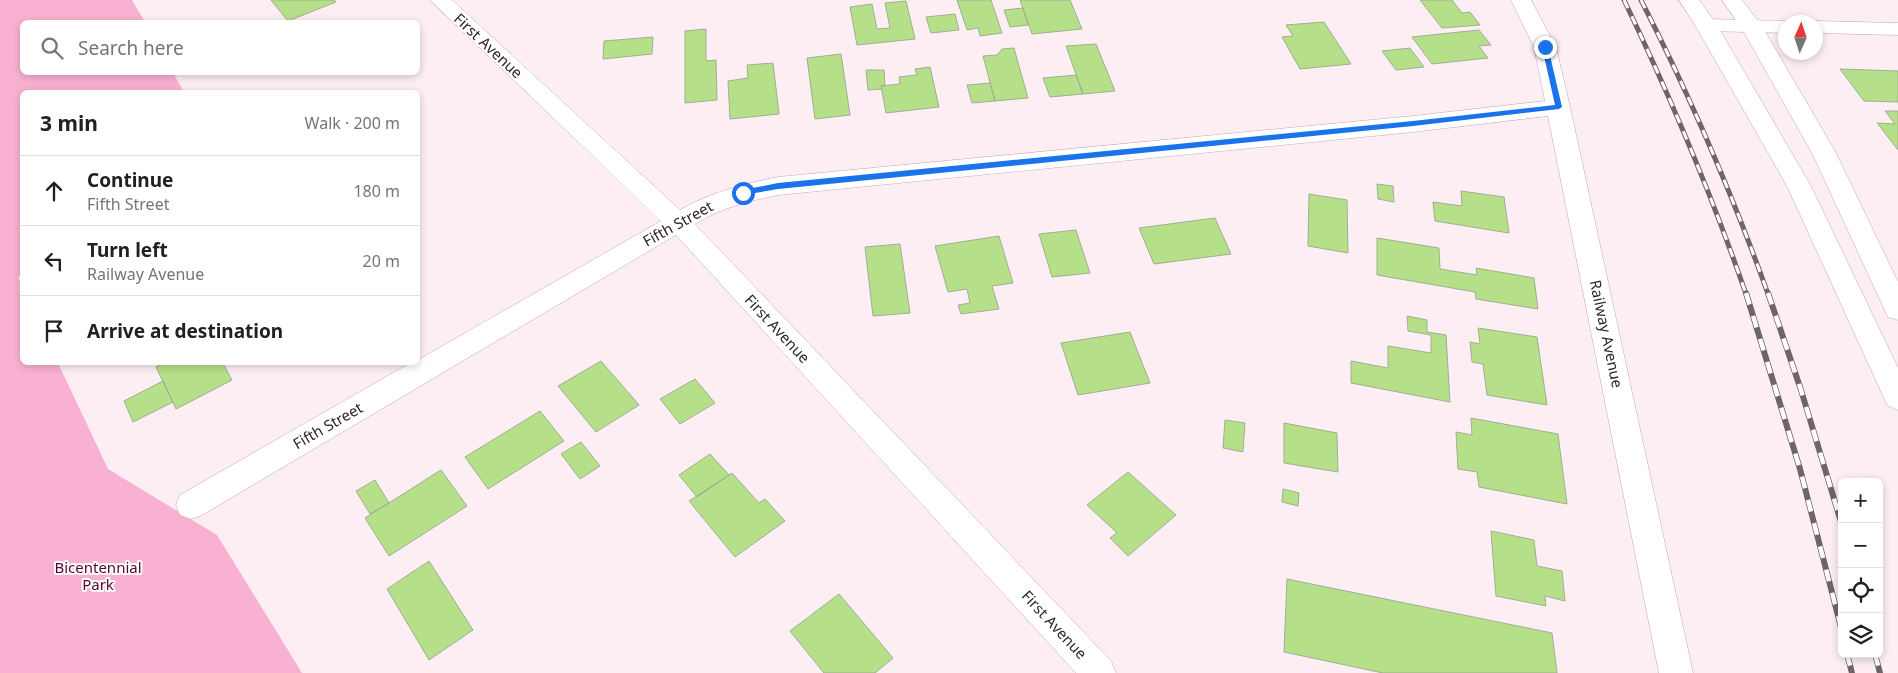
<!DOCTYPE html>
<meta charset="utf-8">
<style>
:root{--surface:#fff;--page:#f6f6f6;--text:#202124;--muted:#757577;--line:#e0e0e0}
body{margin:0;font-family:"Noto Sans",sans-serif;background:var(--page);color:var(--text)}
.controls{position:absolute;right:15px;bottom:15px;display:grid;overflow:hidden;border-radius:8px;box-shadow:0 2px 8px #0003}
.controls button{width:45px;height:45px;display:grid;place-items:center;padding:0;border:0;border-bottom:1px solid var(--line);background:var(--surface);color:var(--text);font:25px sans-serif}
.compass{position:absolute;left:1778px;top:15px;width:45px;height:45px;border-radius:50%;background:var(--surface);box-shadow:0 2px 8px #0003;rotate:3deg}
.stop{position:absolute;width:15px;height:15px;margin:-11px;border:4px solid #1a73e8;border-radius:50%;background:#fff}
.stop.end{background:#1a73e8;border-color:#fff;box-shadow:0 1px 5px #0008}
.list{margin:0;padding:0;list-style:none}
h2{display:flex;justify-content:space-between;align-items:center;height:65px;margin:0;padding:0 20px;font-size:21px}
h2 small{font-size:16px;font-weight:400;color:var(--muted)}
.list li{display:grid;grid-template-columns:32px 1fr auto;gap:15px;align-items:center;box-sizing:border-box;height:70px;padding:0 20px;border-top:1px solid var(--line)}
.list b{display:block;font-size:19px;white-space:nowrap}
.list p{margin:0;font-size:16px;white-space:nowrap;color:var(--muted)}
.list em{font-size:16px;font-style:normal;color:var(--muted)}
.icon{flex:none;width:28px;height:28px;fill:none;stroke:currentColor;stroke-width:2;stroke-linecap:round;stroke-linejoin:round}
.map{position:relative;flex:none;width:1898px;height:673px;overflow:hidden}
.search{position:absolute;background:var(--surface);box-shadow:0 2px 8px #0003;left:20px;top:20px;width:400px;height:55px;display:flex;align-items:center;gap:12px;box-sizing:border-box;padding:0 18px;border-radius:8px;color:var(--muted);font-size:19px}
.panel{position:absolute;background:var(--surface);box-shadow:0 2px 8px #0003;left:20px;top:90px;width:400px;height:275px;border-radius:8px}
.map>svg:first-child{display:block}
</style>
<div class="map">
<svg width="1898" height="673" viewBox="0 0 1898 673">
<rect width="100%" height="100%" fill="#fceef3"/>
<!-- green -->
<path fill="#f9b1d1" d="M0 0H132L145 22H22V72L173 73 184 92H22V275L18 277 22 286V362L58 363 108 469 217 535 302 673H0Z"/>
<!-- building -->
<path fill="#b6df89" stroke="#a0af92" d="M271 0H334L336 2 288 21Z
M957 0H991L1002 33 980 36 978 28 967 30Z
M1020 0H1070L1082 29 1032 34Z
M1420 0H1452L1462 13 1470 12 1480 25 1442 28Z
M906 1 915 39 857 45 850 7 872 4 877 29 890 28 885 3Z
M1023 8 1028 25 1010 27 1004 10Z
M955 14 959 30 931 33 926 17Z
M1324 22 1351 64 1300 69 1282 37 1293 36 1286 25Z
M706 29V61L716 60 717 100 685 103V31Z
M1479 30 1491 45 1479 46 1488 58 1432 64 1412 37Z
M653 37 652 54 603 59 604 41Z
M1096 44 1115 91 1083 94 1066 46Z
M1014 48 1028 98 995 101 983 56 997 55 1002 49Z
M1410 48 1424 67 1396 70 1382 51Z
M841 54 850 115 815 119 807 58Z
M773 63 779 114 730 119 728 81 748 78 747 65Z
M930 67 939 107 886 113 881 86 900 84 899 77 917 75 915 69Z
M1840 69 1898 71V102L1864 101Z
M866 70H884L885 86H881L882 89 868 90Z
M1076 75 1083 94 1050 97 1043 78Z
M990 83 995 101 972 103 967 85Z
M1885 111H1898V150L1877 123 1895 124Z
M1377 184 1393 186 1394 202 1378 199Z
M1461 191 1504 197 1509 233 1435 221 1433 202 1462 206Z
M1309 194 1347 200 1348 253 1308 246Z
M1215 218 1231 254 1154 264 1139 228Z
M1076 230 1090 273 1052 277 1039 234Z
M999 236 1013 283 992 286 999 309 961 314 958 305 970 303 967 289 948 292 935 246Z
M1377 238 1439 248 1440 269 1477 275 1476 268 1534 278 1538 309 1476 299 1475 292 1377 275Z
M900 244 910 313 873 316 865 247Z
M1407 316 1427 320V332L1446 335 1450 402 1351 383V361L1388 368V346L1431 353V335L1408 331Z
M1478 328 1537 337 1547 405 1487 395 1483 364 1472 362 1470 342 1480 344Z
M1130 332 1150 383 1078 395 1061 343Z
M601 361 639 405 596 432 558 386Z
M165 362H222L232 380 176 409 156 367Z
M695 379 715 403 680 424 660 399Z
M163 381 173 402 133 422 124 401Z
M540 411 564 441 488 489 465 457Z
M1471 418 1558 434 1567 504 1479 487 1477 472 1458 469 1456 432 1472 435Z
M1225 420 1245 423 1243 452 1223 448Z
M1284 423 1337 433 1338 472 1284 463Z
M581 442 600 466 580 479 561 454Z
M710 454 729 475 697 497 679 475Z
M441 470 467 506 389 556 365 518Z
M1128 472 1176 515 1128 556 1110 538 1117 533 1087 505Z
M732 473 759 503 765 499 785 521 735 557 689 501Z
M375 480 389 503 370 514 356 491Z
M1283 489 1299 493 1298 506 1282 502Z
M1491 531 1534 540 1537 566 1562 571 1565 601 1545 596 1546 606 1496 596Z
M429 561 473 630 429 660 387 589Z
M1287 579 1552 633 1557 673H1383L1284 652Z
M839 594 893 658 875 673H824L790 631Z"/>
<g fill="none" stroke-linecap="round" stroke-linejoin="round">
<defs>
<path id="minor" d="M430 0H452L680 210C711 192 744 184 778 177L1413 116 1545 101 1534 47 1511 0H1531L1556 47 1570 107 1693 673H1659L1548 116 1413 132 778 195C748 201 721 208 695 224L1111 661 1116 673H1076L676 235 202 515 191 519 180 515 176 505 180 495 412 362H418V360L661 221Z
M1706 19 1786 21 1793 22H1786V33L1706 31 1699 29 1695 25 1699 21Z
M1816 21 1898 23V35L1816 33V22H1809Z"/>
<path id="secondary" d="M1679 0H1699L1717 25 1811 186 1898 368V410L1888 406 1884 398 1787 186 1695 25Z
M1722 0H1742L1762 26 1836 153 1898 282V320L1888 317 1812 153 1741 27Z"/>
</defs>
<!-- minor casing -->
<use href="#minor" stroke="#c7a5b3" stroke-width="1"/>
<!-- secondary casing -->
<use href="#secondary" stroke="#c7a5b3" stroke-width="1"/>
<!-- minor -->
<use href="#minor" fill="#fff" fill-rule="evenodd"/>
<!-- secondary -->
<use href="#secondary" fill="#fff" fill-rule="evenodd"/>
<defs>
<path id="rail-far1" d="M1624 0C1670 96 1711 193 1746 294
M1641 0C1690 96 1732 193 1768 294"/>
<path id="rail" d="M1746 293 1800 469 1842 631
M1768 293 1801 390 1842 525
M1847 654 1852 673
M1875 654 1880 673"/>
</defs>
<!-- rail-far1 casing -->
<use href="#rail-far1" stroke="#706369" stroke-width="5"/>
<!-- rail casing -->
<use href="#rail" stroke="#706369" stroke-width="6"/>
<!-- rail-far1 -->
<use href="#rail-far1" stroke="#fff" stroke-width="3" stroke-dasharray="9" stroke-linecap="butt"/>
<!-- rail -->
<use href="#rail" stroke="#fff" stroke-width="4.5" stroke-dasharray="12" stroke-linecap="butt"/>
</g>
<!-- route -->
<path fill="#1a73e8" d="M1545 45 1548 47 1562 107 1559 109 1413 126 778 189 743 195 740 193 743 190 778 183 1413 121 1555 105 1542 47Z"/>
<g text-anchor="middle" stroke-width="4" stroke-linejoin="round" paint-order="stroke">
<!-- street labels -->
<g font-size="15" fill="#302329" stroke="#fff">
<text transform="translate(488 46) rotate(43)" y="5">First Avenue</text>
<text transform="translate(678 224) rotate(-29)" y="5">Fifth Street</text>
<text transform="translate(777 329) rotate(47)" y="5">First Avenue</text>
<text transform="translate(1606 334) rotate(78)" y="5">Railway Avenue</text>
<text transform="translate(328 426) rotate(-30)" y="5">Fifth Street</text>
<text transform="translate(1054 625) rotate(47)" y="5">First Avenue</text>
</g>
<!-- park labels -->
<g font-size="15" fill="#560435" stroke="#fff">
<text x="98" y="573">Bicentennial<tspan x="98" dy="17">Park</tspan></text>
</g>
</g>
</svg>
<div class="controls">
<button>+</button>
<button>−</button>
<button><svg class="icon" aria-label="locate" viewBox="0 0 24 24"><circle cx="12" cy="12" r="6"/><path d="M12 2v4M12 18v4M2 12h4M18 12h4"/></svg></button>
<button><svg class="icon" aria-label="layers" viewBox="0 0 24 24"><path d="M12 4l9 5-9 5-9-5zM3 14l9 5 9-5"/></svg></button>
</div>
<svg class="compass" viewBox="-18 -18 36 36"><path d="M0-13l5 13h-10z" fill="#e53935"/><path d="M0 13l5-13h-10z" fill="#757577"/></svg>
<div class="stop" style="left:743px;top:193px"></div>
<div class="stop end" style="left:1545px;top:47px"></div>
<div class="search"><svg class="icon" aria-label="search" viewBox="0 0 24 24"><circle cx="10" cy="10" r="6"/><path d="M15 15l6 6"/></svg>Search here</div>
<section class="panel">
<h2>3 min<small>Walk · 200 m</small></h2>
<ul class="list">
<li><svg class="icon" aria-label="ahead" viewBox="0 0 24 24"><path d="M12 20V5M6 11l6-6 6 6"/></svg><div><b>Continue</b><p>Fifth Street</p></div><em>180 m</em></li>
<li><svg class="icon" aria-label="left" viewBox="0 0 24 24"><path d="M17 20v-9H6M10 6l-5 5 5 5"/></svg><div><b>Turn left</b><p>Railway Avenue</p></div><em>20 m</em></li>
<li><svg class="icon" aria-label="arrive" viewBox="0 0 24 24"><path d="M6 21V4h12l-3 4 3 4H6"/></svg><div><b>Arrive at destination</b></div></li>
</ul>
</section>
</div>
